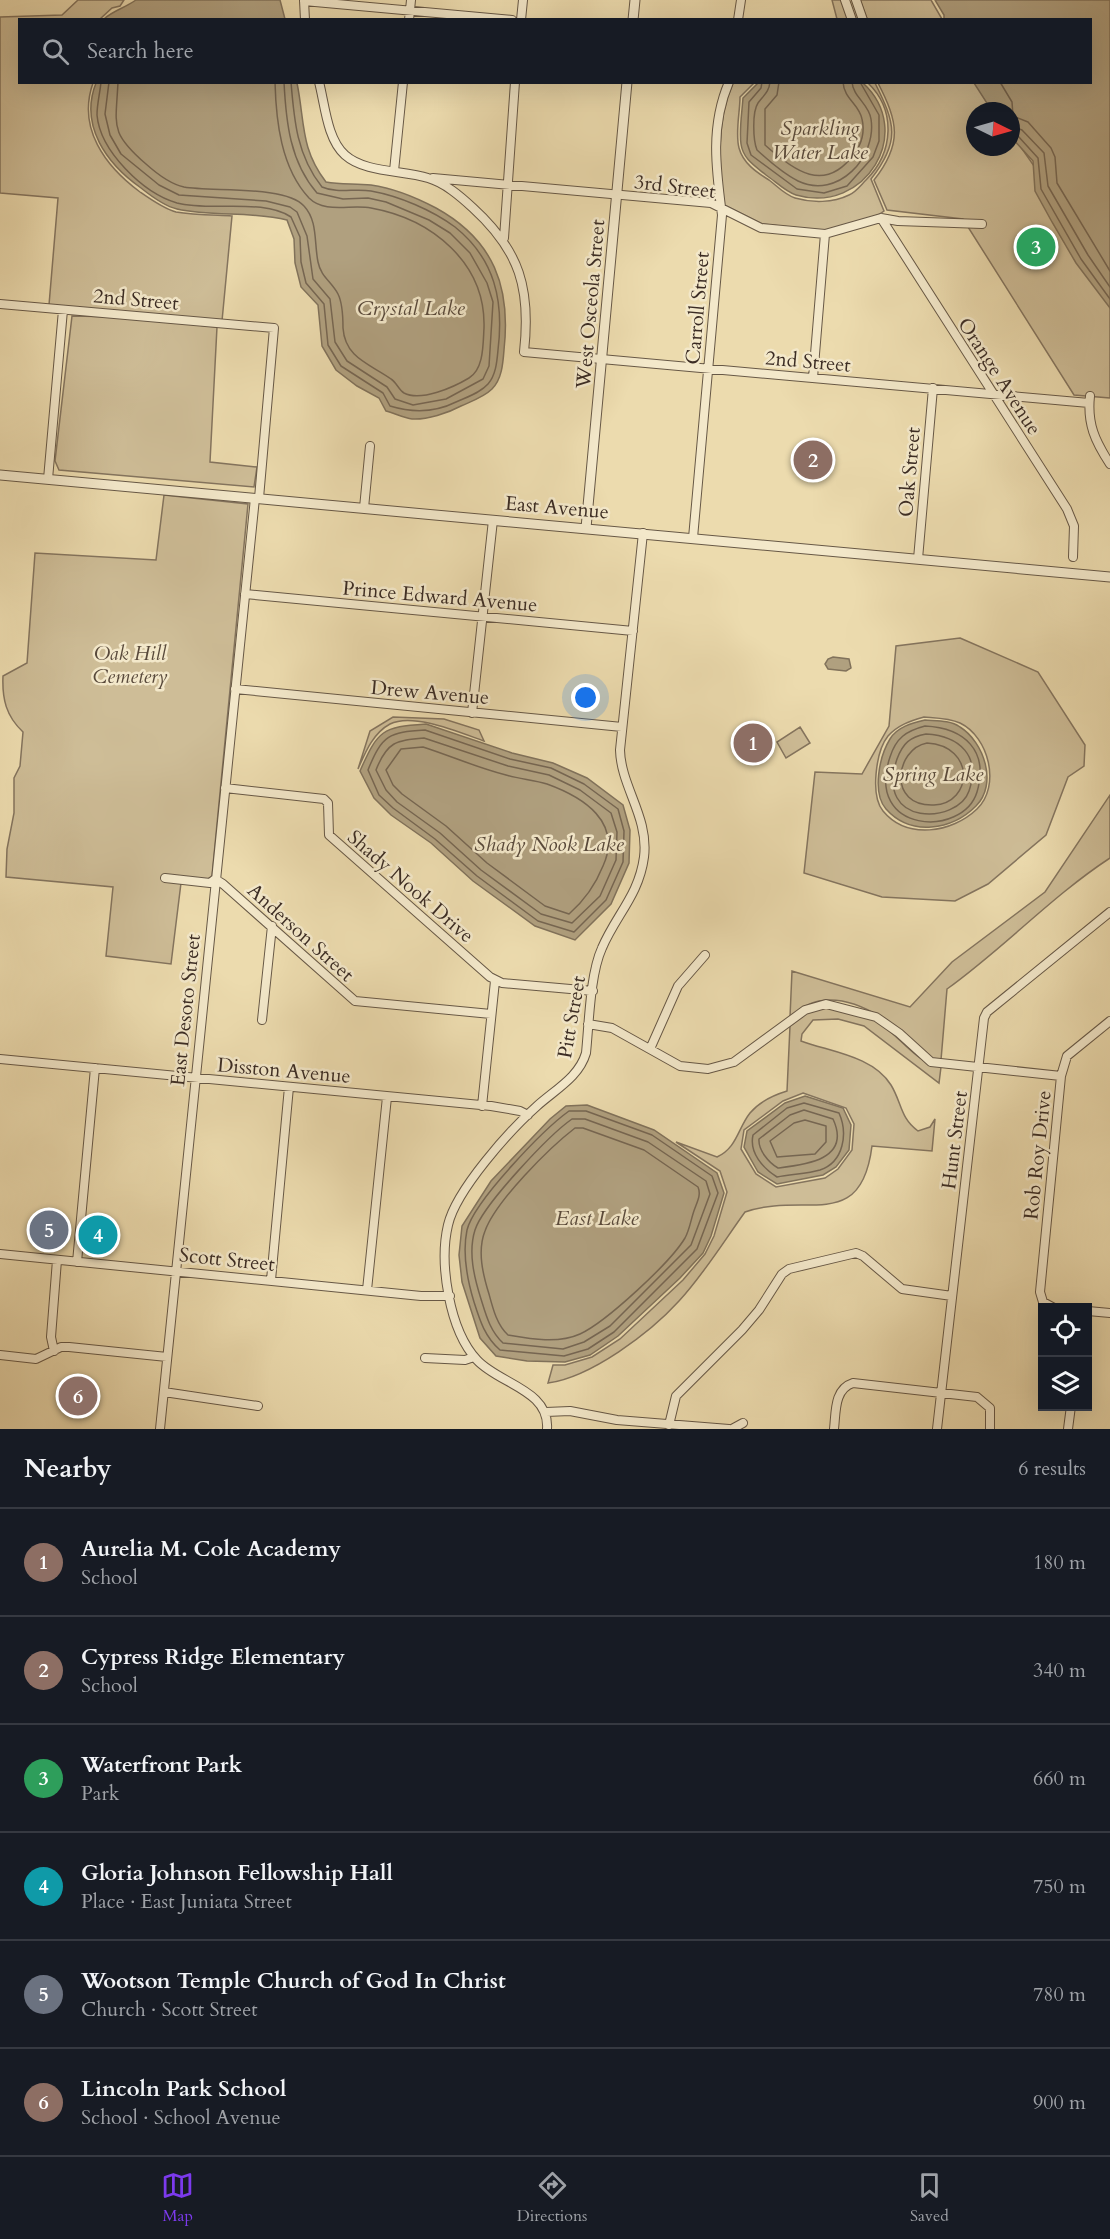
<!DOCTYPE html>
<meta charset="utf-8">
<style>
:root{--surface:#171b24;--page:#20242c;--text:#f1f3f6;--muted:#9ea1a6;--line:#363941;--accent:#7c3aed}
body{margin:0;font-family:Cardo,serif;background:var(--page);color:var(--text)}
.controls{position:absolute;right:18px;bottom:18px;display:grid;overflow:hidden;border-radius:0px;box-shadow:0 6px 24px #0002}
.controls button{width:54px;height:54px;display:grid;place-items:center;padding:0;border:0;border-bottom:2px solid var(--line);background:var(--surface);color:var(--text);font:30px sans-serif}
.compass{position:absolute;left:966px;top:102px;width:54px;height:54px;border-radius:50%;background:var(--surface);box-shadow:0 6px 24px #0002;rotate:95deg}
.you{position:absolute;left:586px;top:698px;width:21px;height:21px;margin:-15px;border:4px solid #fff;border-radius:50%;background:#1a73e8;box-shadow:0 0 0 9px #1a73e833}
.badge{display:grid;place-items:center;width:39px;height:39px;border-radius:50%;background:var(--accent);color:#fff;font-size:20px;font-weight:700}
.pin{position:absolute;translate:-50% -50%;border:3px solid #fff;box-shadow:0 2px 6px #0006}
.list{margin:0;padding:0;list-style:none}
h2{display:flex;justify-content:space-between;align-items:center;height:78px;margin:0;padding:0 24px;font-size:26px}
h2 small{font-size:20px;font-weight:400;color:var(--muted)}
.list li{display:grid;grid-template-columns:39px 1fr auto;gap:18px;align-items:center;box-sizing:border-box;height:108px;padding:0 24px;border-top:2px solid var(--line)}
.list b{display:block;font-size:22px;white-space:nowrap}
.list p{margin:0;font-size:20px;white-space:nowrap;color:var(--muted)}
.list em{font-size:20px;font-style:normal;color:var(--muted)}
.icon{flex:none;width:33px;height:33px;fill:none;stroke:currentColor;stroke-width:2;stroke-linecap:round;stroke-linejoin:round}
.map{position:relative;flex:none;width:1110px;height:1429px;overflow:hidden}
.search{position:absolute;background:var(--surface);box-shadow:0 6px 24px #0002;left:18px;right:18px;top:18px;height:66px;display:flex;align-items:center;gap:15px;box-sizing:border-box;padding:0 21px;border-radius:0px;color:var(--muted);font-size:22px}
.sheet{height:726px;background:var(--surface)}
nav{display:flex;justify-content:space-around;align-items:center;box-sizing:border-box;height:84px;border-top:2px solid var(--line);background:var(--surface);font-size:16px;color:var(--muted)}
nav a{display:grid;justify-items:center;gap:3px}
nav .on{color:var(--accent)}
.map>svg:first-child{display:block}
</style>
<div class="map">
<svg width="1110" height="1429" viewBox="0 0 1110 1429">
<rect width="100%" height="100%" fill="#ecdbae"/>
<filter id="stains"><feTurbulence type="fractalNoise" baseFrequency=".00333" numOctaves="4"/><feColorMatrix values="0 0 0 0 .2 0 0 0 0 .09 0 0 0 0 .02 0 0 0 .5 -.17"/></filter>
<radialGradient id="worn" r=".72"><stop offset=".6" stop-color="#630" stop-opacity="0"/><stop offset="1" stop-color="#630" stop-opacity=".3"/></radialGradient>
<!-- green -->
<path fill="#cebd97" stroke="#84745e" stroke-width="1.5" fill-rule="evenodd" d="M78 0H124L120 6 112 8 100 19 20 20V82L93 83C77 128 105 166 140 192 150 199 164 209 176 212 194 215 214 215 232 216L222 321 49 305 58 198 0 193V17L62 15Z
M832 0H841L848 19H837Z
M860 0H931L942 19H867Z
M733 83H754L740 97C740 112 735 133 739 148 743 163 756 172 769 180 777 186 785 195 795 198 812 203 833 203 849 195 856 192 861 185 866 180 894 152 896 110 868 83H875C895 123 901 141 871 179L884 211 878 215 827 231 762 224 724 205C719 164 716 121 733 83Z
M878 83H976L996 111H975V147H1011V133L1110 275V398L1074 395 963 219 887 210 874 180C903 143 898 122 878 83Z
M72 316 122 317 217 327 210 462 257 467 254 487 59 470 55 461Z
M164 495 248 504 211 886 181 883 171 964 106 956 113 887 6 877 7 849 14 813V778L20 766 23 732C6 716 2 699 3 676L27 663 35 553 156 560Z
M960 638 1038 672 1085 745 1084 766 1068 777 1046 835 988 884 955 901 882 897 804 873 815 772 862 774 889 726 896 646ZM924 717C936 718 949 718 960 723 989 737 1001 786 977 809 952 833 907 840 883 811 870 795 876 751 888 736 898 725 910 721 924 717Z
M393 717 444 719 479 730 484 741C461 733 413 712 390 724 373 733 365 753 358 769L370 731Z
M800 727 810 743 786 758 777 742Z
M1110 795V858C1052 896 1004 948 947 989L941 1060 932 1059C905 1033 861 993 819 1001 808 1003 799 1010 790 1017L792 971 910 1007 952 962 1045 892Z
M826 1007C842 1011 862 1014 876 1021 899 1034 915 1063 941 1067L939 1083 864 1026 838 1019 813 1020 802 1034 801 1041C831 1052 873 1056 891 1085 902 1103 900 1118 918 1131L930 1127 935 1119 932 1151 872 1146C861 1234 805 1191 745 1212 724 1241 704 1274 679 1301 650 1333 591 1377 548 1383L553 1365H565L592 1357 620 1339 683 1280 705 1254 714 1236 727 1192 720 1171 676 1142 717 1157C737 1148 738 1128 750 1113 759 1102 774 1095 787 1091L790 1026 807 1013ZM803 1093 846 1108 854 1124 852 1150 838 1169 825 1178 776 1187 756 1174 741 1149 744 1130 783 1101Z"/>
<!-- water -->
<path fill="#b0a07f" stroke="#81725b" stroke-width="1.5" d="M136 0H280L285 19H104C114 10 125 8 136 0Z
M935 0H1110V308L1076 263 1052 222 1035 191 1033 161 1011 137V111H992L974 83 1090 82V20L944 19V15Z
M96 83H297C305 122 300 148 326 182 341 185 356 183 371 185 392 188 417 198 436 208 494 240 511 287 504 350 503 363 502 379 492 389 484 397 472 401 461 406 448 413 427 420 412 419 404 418 394 413 386 411L379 398 357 386 336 370 322 346 318 305 301 287 295 263 294 239 287 220C251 211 213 217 177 209 164 206 151 196 141 188 107 164 79 126 96 83Z
M758 83H863C916 132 865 215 796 195 786 192 775 181 766 175 755 166 743 159 741 144 739 130 742 113 743 98Z
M833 657 849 659 851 668 846 671 828 669 825 664 828 659Z
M925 720C936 721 950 720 960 727 984 742 998 784 976 806 952 830 911 837 886 809 872 793 879 757 890 739 897 727 912 723 925 720Z
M426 724 512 753 553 763 587 778 623 805 630 830 629 863 611 904 575 940 535 926 473 881 431 843 391 815 374 798 360 771C378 730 382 727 426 724Z
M805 1096 843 1108 851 1125 849 1150 836 1167 823 1175 777 1184 758 1172 744 1147 747 1131 785 1103Z
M587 1105 654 1130 717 1173 724 1193 711 1236 703 1253 680 1278 618 1336 590 1355 565 1362 527 1361 496 1356 480 1338 462 1282 459 1255 462 1226 491 1181 550 1119 566 1106Z"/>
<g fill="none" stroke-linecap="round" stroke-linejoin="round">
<!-- shore -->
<path stroke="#766652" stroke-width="1.5" d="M101 82C100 93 97 104 97 115 100 151 143 193 177 203 211 212 262 198 291 217L300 237 301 262 306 283 324 304 328 345 341 366 383 393 390 406C413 413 434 413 456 402 467 397 480 393 488 384 496 375 497 361 498 350 504 301 495 259 455 227 432 210 399 196 371 191 355 188 338 194 322 187 297 156 294 120 291 82
M109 82 105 114 110 135 121 154 159 185 179 195 266 201 290 207 297 212 307 236 313 279 330 299 335 342 347 361 387 387 395 399 413 405 446 399 483 379 489 366 493 302 487 283 470 253 450 233 429 220 386 202 368 198 343 199 317 193C290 162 286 122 284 82
M118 82C116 126 109 132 146 164 156 173 170 184 184 187 211 192 286 185 304 206 318 221 314 243 318 262 321 277 331 281 338 294 343 304 343 318 343 328 345 358 370 364 391 379 396 382 399 390 404 393 421 402 454 387 469 378 484 369 483 344 484 328 486 263 432 219 371 208 351 204 325 214 309 198 281 168 276 121 275 82
M762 82 761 88 749 102 747 143 751 155 797 189 824 193 847 186 873 157 879 141V115L860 82
M770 82C769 92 764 95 758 103 752 112 753 140 757 150 769 161 784 174 798 181 838 200 877 157 871 119 869 104 853 97 852 82
M779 82 777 95 765 109V145C794 171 825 194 854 154 862 144 865 131 862 119 859 104 844 99 843 82
M1000 82 1012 102 1013 116 1028 122 1051 148 1055 157 1057 183 1110 271
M1011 126 1022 130 1044 153 1048 186 1088 255 1110 287
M1011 134 1018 136 1038 158 1041 189 1081 259 1110 299
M925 726C965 728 989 751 977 792 963 838 864 834 890 757 896 738 906 731 925 726Z
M425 730 510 759 551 768 584 784 618 809 624 831 623 862 606 900 574 932 538 921 477 876 435 839 393 808 379 795 368 770C382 735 389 732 425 730Z
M926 734C960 736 981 756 969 791 958 824 874 828 897 759 903 743 910 737 926 734Z
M424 738 508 766 549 775 580 790 611 813 617 832 616 860 600 896 572 923 541 914 481 870 440 833 397 802 386 790 376 770C387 742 396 740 424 738Z
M927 743C976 746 973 803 934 805 887 807 895 749 927 743Z
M423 747C451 756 478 768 506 775 519 779 534 780 547 784 583 797 623 822 603 866 595 886 585 900 569 914L545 906 487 863 446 826 402 794 393 785 386 770 401 749Z
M804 1103 839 1113C848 1133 844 1162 820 1170 807 1174 790 1174 777 1177 763 1168 749 1153 753 1135L787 1108Z
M804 1110 833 1119C852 1160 804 1165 778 1168 769 1163 758 1150 759 1139L790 1115Z
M569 1111H586L652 1135 712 1176 718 1193 697 1249 614 1332 588 1349 564 1356 500 1350C485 1337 480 1321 474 1302 467 1279 462 1254 467 1230 474 1201 544 1129 569 1111Z
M572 1119H585L648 1142 706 1181 710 1194 691 1245 610 1326 584 1342 563 1349 503 1343C490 1331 486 1315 481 1299 474 1277 468 1252 475 1230 483 1205 549 1135 572 1119Z
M805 1120 826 1126V1142L815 1154 777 1157 770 1141 794 1123Z
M575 1128H583L644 1150 698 1187C701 1194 698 1200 695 1208 691 1218 690 1229 685 1238 670 1263 606 1322 580 1334 558 1344 531 1339 508 1335 497 1325 493 1309 489 1294 483 1275 477 1251 485 1231 496 1201 549 1148 575 1128Z"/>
<defs>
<path id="minor" d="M304 0 305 20
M845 0 852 20
M856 0 863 20
M304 1 512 20
M409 20 411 0
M521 20 523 0
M738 20 741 0
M319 82C325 105 327 139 345 155 365 173 403 170 428 178 445 183 460 196 473 208 520 251 531 289 524 352L1089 403
M394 171 403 82
M433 178 711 203 761 228 825 234 881 218 898 221 982 224
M881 218 1067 509 1074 526 1073 557
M504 238 515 82
M0 304 274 328 259 498
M813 378 825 234
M1090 396C1087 424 1095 441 1110 464
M48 479 63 310
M364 508 370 446
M693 538 722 215C716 169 710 126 729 82
M918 559 933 388
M245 594 633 631
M235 689 622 727
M472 713 493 520
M225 788 324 799 328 803 329 835 490 977 502 983 593 991
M165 878 210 883 215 879 223 884 355 1001 491 1014
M262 1020 272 926
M588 1024 612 1028 680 1066 708 1069 734 1062 805 1010 826 1004 876 1017 899 1033 931 1062 1061 1076
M650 1049 678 986 705 955
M0 1059 491 1106 520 1111 528 1115
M482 1106 495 981
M0 1254 421 1296H450
M77 1262 95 1068
M271 1280 289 1087
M367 1290 387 1097
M1054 1308 1043 1302 1040 1292 1061 1076 1067 1056 1110 1021
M1088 1311 1110 1313
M54 1351 51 1337 57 1260
M0 1355 36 1359 61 1347H69L167 1357
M425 1358 465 1360 474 1357
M164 1392 258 1406
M546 1412 570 1411 617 1420 729 1429
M669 1425 676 1396 742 1330 759 1310 782 1274 789 1269 856 1253 863 1256 902 1289 952 1296
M160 1429 255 498
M547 1429C550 1390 499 1384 477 1360 449 1330 439 1263 448 1225 456 1190 510 1130 537 1106 556 1089 579 1077 586 1053 589 1024 590 974 602 948 616 915 639 895 644 857 649 817 621 787 620 750L643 533
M732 1429 743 1423
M834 1429C836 1412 834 1389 853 1383L977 1397 990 1408V1429
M937 1429 984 1018 987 1012 1110 912
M1068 1429 1071 1406"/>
<path id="tertiary" d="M633 20 635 0
M0 475 1110 577
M586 528 627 82"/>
</defs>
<!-- minor casing -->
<use href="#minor" stroke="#675846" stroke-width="10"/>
<!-- tertiary casing -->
<use href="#tertiary" stroke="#675846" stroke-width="11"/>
<!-- minor -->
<use href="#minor" stroke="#f3e8ca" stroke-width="8"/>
<!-- tertiary -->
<use href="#tertiary" stroke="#f3e8ca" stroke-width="9"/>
</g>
<g text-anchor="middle" stroke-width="5" stroke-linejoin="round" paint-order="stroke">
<!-- street labels -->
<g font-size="20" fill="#3b2c24" stroke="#f3e8ca">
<text transform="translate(675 186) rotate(7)" y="7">3rd Street</text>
<text transform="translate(136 299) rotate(5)" y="7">2nd Street</text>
<text transform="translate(590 304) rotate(-85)" y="7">West Osceola Street</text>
<text transform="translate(697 308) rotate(-85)" y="7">Carroll Street</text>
<text transform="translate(808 361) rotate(5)" y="7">2nd Street</text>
<text transform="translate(1000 376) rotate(57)" y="7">Orange Avenue</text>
<text transform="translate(909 472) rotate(-85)" y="7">Oak Street</text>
<text transform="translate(557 507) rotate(5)" y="7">East Avenue</text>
<text transform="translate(440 596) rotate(5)" y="7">Prince Edward Avenue</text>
<text transform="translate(430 692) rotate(5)" y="7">Drew Avenue</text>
<text transform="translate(411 886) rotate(41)" y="7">Shady Nook Drive</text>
<text transform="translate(301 932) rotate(42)" y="7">Anderson Street</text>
<text transform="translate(185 1010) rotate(-84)" y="7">East Desoto Street</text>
<text transform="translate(571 1017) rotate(-80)" y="7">Pitt Street</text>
<text transform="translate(284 1070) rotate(5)" y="7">Disston Avenue</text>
<text transform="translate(954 1140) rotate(-83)" y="7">Hunt Street</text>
<text transform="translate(1037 1155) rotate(-84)" y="7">Rob Roy Drive</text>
<text transform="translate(227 1259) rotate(6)" y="7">Scott Street</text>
</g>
<!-- park labels -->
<g font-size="20" font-style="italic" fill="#58493b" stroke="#f3e8ca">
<text x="130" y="660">Oak Hill<tspan x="130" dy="23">Cemetery</tspan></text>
</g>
<!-- water labels -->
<g font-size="21" font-style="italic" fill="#58493b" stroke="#f3e8ca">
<text x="820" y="135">Sparkling<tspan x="820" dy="24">Water Lake</tspan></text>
<text x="411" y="315">Crystal Lake</text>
<text x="933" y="781">Spring Lake</text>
<text x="549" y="851">Shady Nook Lake</text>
<text x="597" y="1225">East Lake</text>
</g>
</g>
<rect width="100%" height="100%" filter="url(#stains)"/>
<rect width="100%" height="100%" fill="url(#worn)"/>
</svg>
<div class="controls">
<button><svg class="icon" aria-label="locate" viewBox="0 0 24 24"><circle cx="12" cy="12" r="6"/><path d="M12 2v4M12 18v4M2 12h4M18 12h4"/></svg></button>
<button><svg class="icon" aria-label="layers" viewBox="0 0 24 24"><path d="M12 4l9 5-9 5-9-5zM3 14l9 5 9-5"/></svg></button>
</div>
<svg class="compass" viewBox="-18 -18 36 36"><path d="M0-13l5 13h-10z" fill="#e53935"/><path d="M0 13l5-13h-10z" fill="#9ea1a6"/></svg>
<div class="you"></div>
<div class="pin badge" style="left:753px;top:743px;background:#8d6e63">1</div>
<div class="pin badge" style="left:813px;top:460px;background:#8d6e63">2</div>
<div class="pin badge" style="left:1036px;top:247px;background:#2e9e5b">3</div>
<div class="pin badge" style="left:98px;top:1235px;background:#0f9aa8">4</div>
<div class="pin badge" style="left:49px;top:1230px;background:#6b7280">5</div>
<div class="pin badge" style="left:78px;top:1396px;background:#8d6e63">6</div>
<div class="search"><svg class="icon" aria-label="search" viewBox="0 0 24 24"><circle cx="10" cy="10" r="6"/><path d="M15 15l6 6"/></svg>Search here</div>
</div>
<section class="sheet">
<h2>Nearby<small>6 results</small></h2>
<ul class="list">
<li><span class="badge" style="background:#8d6e63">1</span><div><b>Aurelia M. Cole Academy</b><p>School</p></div><em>180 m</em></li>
<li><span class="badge" style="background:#8d6e63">2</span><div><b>Cypress Ridge Elementary</b><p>School</p></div><em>340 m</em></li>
<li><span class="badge" style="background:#2e9e5b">3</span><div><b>Waterfront Park</b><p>Park</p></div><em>660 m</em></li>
<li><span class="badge" style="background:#0f9aa8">4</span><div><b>Gloria Johnson Fellowship Hall</b><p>Place · East Juniata Street</p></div><em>750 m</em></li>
<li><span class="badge" style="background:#6b7280">5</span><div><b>Wootson Temple Church of God In Christ</b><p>Church · Scott Street</p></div><em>780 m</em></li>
<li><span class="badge" style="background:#8d6e63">6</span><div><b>Lincoln Park School</b><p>School · School Avenue</p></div><em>900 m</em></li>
</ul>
</section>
<nav>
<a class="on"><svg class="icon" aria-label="map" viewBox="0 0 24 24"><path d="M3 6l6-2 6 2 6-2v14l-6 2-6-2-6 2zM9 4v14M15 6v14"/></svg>Map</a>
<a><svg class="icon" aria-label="directions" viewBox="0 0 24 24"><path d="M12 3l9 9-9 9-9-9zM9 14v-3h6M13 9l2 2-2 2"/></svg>Directions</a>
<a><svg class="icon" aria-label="saved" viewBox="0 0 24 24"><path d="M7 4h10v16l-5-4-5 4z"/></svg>Saved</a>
</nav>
